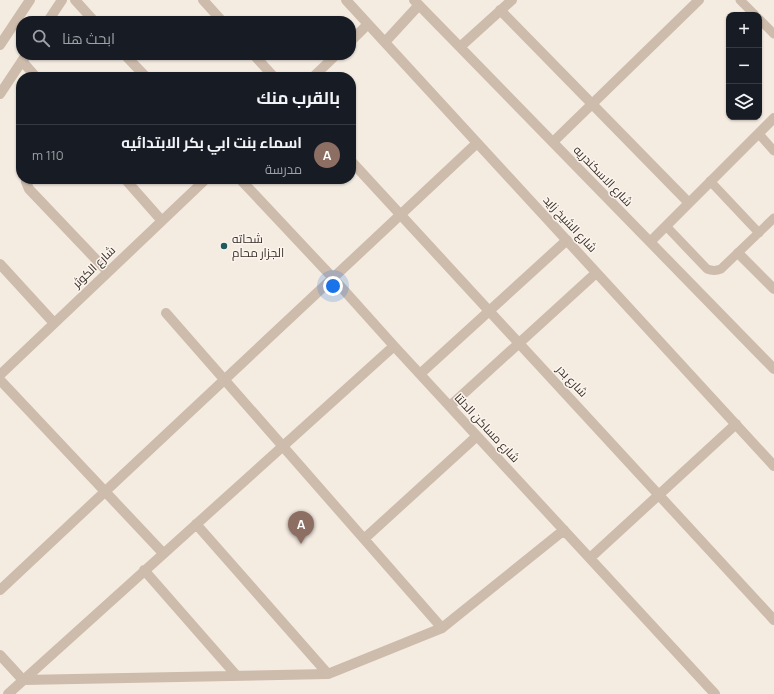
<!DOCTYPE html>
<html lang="ar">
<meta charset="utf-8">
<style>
:root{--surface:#171b24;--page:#20242c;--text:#f1f3f6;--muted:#9ea1a6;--line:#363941;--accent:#92aeb2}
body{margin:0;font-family:Manrope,Cairo,sans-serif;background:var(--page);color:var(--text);direction:rtl}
.controls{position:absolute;right:12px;top:12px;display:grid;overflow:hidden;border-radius:8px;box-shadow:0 1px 3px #0004}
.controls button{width:36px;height:36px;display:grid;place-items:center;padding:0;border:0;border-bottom:1px solid var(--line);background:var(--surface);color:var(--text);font:20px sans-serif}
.you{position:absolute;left:333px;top:286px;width:14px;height:14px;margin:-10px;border:3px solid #fff;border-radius:50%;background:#1a73e8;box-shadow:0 0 0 6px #1a73e833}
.badge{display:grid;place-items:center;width:26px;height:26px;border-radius:50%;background:var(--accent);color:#fff;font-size:13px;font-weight:700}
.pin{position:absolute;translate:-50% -33px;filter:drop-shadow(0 1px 2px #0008)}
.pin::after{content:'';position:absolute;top:21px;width:14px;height:12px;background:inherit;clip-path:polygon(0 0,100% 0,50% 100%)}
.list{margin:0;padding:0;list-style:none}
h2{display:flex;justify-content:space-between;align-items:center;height:52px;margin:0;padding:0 16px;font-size:17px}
h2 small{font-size:13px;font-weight:400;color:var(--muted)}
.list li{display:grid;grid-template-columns:26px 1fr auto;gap:12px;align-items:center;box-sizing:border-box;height:60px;padding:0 16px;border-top:1px solid var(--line)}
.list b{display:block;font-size:15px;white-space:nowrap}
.list p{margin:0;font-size:13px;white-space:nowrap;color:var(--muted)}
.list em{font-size:13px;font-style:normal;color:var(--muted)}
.icon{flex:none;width:22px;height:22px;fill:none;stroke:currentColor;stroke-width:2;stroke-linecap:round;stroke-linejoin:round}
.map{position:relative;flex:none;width:774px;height:694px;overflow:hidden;direction:ltr}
.search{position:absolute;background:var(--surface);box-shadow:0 1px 3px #0004;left:16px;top:16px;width:340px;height:44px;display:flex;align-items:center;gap:10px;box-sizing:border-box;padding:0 14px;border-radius:16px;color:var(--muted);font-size:15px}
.panel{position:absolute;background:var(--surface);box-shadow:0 1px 3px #0004;left:16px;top:72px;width:340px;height:112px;border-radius:16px;direction:rtl}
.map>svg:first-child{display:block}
</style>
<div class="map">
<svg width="774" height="694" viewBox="0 0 774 694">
<rect width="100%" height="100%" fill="#f4ebe1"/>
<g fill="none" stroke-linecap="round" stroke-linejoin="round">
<!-- service -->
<path stroke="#cdbbac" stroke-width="9" d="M740 0 755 15
M759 19 774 34
M759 134 774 151
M710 181 759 233
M666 226 707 269C712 271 716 271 721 269L774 218"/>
<!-- minor -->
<path stroke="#cdbbac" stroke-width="10" d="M75 0 94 21
M203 0 222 21
M346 0 774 466
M414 0 774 369
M500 10 689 203
M351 41 368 24
M385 42 419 5
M460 47 512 0
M125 55 146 77
M254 55 274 77
M22 61 36 77
M313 77 336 55
M553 142 699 0
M351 161 774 620
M26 179V182L29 189 108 272
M125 179 162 221
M240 179 333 278 394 346 715 694
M650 242 774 118
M738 253 774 289
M0 264 54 323
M166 313 442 628
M420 374 567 240
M0 375 206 179
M0 380 163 553
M450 406 596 273
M196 524 328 674
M364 539 477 436
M590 558 736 424
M144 570 236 675
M0 590 477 143
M0 655 23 680 328 674 442 628 564 530
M8 694 394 346"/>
<!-- tertiary -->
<path stroke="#cdbbac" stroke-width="10" d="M48 21 62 0
M0 45 30 0
M0 94 26 55"/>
</g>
<!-- markers -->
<circle fill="#1f5a5e" stroke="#fbf5ee" stroke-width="1.5" cx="224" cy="246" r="4"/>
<g text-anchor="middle" stroke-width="3" stroke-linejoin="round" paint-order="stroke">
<!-- street labels -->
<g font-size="12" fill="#3b302b" stroke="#fbf5ee">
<text transform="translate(603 176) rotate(46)" y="4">شارع الاسكندريه</text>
<text transform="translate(570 224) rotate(47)" y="4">شارع الشيخ زايد</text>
<text transform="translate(94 267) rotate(-44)" y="4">شارع الكوثر</text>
<text transform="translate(572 381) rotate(47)" y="4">شارع بدر</text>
<text transform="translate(487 428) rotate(47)" y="4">شارع مساكن الدلتا</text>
</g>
<!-- poi labels -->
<g font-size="12" fill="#3b302b" stroke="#fbf5ee" text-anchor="start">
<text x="232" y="243">شحاته<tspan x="232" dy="14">الجزار محام</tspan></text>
</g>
</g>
</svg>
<div class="controls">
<button>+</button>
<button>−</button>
<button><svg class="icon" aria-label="layers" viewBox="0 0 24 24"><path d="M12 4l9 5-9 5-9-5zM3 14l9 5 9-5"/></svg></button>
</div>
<div class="you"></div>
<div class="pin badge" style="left:301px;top:544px;background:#8d6e63">A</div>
<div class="search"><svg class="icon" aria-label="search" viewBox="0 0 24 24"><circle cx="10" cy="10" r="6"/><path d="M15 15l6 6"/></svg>ابحث هنا</div>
<section class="panel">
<h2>بالقرب منك<small></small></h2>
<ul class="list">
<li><span class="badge" style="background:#8d6e63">A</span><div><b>اسماء بنت ابي بكر الابتدائيه</b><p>مدرسة</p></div><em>110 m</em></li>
</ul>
</section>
</div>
